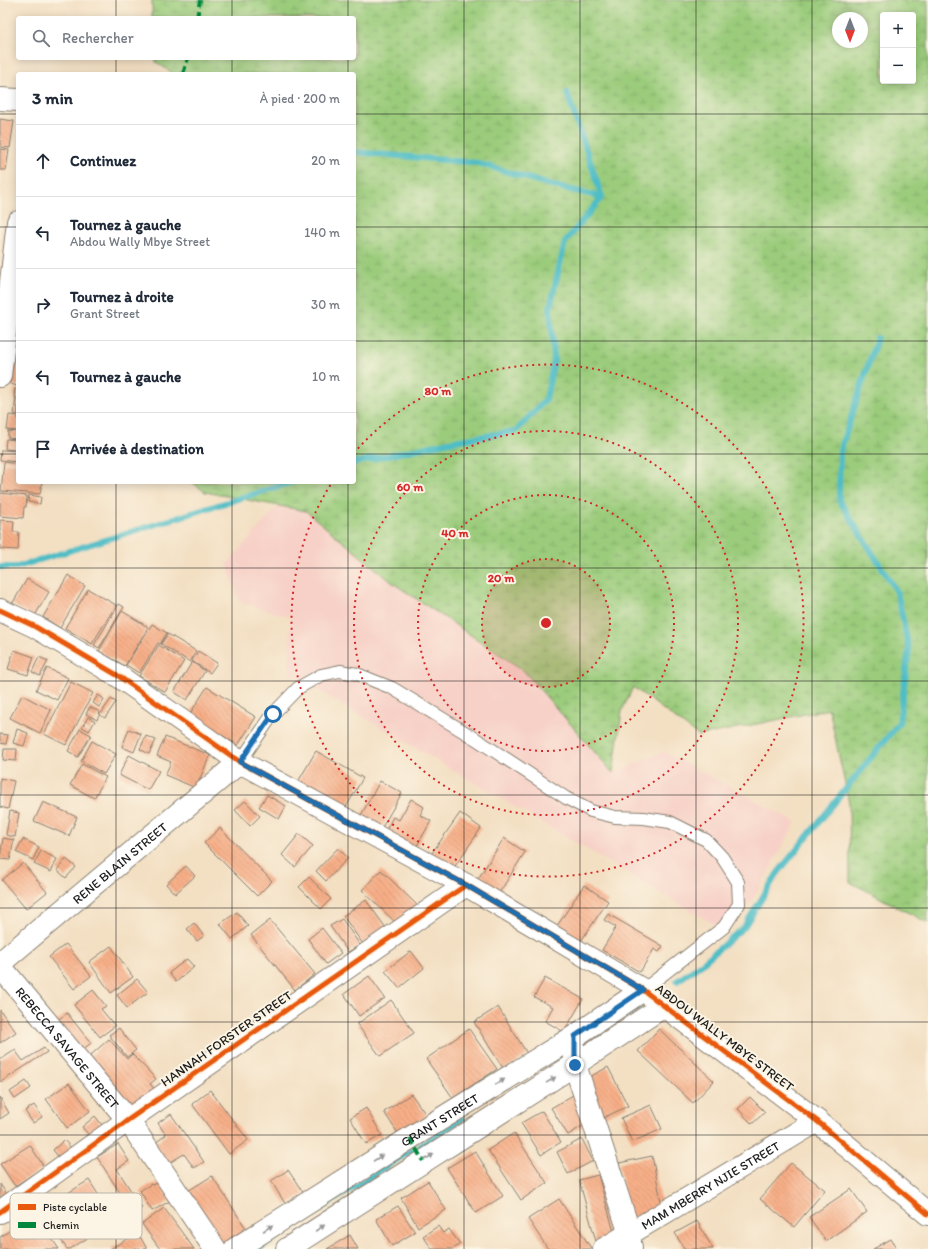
<!DOCTYPE html>
<html lang="fr">
<meta charset="utf-8">
<style>
:root{--surface:#fff;--page:#f2f2f3;--text:#1f2937;--muted:#747a83;--line:#e0e1e3}
body{margin:0;font-family:Itim,sans-serif;background:var(--page);color:var(--text)}
.controls{position:absolute;right:12px;top:12px;display:grid;overflow:hidden;border-radius:4px;box-shadow:0 2px 10px #0003}
.controls button{width:36px;height:36px;display:grid;place-items:center;padding:0;border:0;border-bottom:1px solid var(--line);background:var(--surface);color:var(--text);font:20px sans-serif}
.compass{position:absolute;left:832px;top:12px;width:36px;height:36px;border-radius:50%;background:var(--surface);box-shadow:0 2px 10px #0003;rotate:180deg}
.stop{position:absolute;width:12px;height:12px;margin:-9px;border:3px solid #1f6fb2;border-radius:50%;background:#fff}
.stop.end{background:#1f6fb2;border-color:#fff;box-shadow:0 1px 4px #0008}
.list{margin:0;padding:0;list-style:none}
h2{display:flex;justify-content:space-between;align-items:center;height:52px;margin:0;padding:0 16px;font-size:17px}
h2 small{font-size:13px;font-weight:400;color:var(--muted)}
.list li{display:grid;grid-template-columns:26px 1fr auto;gap:12px;align-items:center;box-sizing:border-box;height:72px;padding:0 16px;border-top:1px solid var(--line)}
.list b{display:block;font-size:15px;white-space:nowrap}
.list p{margin:0;font-size:13px;white-space:nowrap;color:var(--muted)}
.list em{font-size:13px;font-style:normal;color:var(--muted)}
.icon{flex:none;width:22px;height:22px;fill:none;stroke:currentColor;stroke-width:2;stroke-linecap:round;stroke-linejoin:round}
.map{position:relative;flex:none;width:928px;height:1249px;overflow:hidden}
.search{position:absolute;background:var(--surface);box-shadow:0 2px 10px #0003;left:16px;top:16px;width:340px;height:44px;display:flex;align-items:center;gap:10px;box-sizing:border-box;padding:0 14px;border-radius:4px;color:var(--muted);font-size:15px}
.panel{position:absolute;background:var(--surface);box-shadow:0 2px 10px #0003;left:16px;top:72px;width:340px;height:412px;border-radius:4px}
.map>svg:first-child{display:block}
</style>
<div class="map">
<svg width="928" height="1249" viewBox="0 0 928 1249">
<defs>
<pattern id="wetland-marsh" width="20" height="14" patternUnits="userSpaceOnUse"><rect width="20" height="14" fill="#9bcc7c"/><path d="M1 5h8M5 5V1M11 12h8M15 12V8" fill="none" stroke="#85af6b"/></pattern>
<pattern id="building-back-hatch" width="6" height="6" patternUnits="userSpaceOnUse"><rect width="6" height="6" fill="#f7af88"/><path d="M-1 5l2 2M0 0l6 6M5-1l2 2" fill="none" stroke="#d39675"/></pattern>
</defs>
<rect width="100%" height="100%" fill="#fcf5e5"/>
<filter id="ink" filterUnits="userSpaceOnUse"><feTurbulence type="fractalNoise" baseFrequency=".025" numOctaves="2"/><feDisplacementMap in="SourceGraphic" scale="8" xChannelSelector="R" yChannelSelector="G"/><feConvolveMatrix kernelMatrix="1 2 1 2 8 2 1 2 1" color-interpolation-filters="sRGB"/></filter>
<filter id="wash" filterUnits="userSpaceOnUse"><feTurbulence type="fractalNoise" baseFrequency=".012" numOctaves="4" result="noise"/><feDisplacementMap in="SourceGraphic" scale="16" xChannelSelector="R" yChannelSelector="G"/><feGaussianBlur stdDeviation="0.9" result="paint"/><feColorMatrix in="noise" values="0 0 0 0 0 0 0 0 0 0 0 0 0 0 0 0 0 1.4 0 .05"/><feComposite in="paint" operator="in"/></filter>
<g filter="url(#wash)">
<rect width="100%" height="100%" fill="#f3dfc2"/>
<!-- built -->
<path fill="#f7d1c7" d="M278 506 306 511 393 583 523 670 613 773 664 752 796 822 754 897 727 932 289 673 290 617 240 602 227 564Z"/>
<!-- wetland -->
<path fill="url(#wetland-marsh)" stroke="#5c744c" fill-rule="evenodd" d="M152 0H928V923L850 882 849 803 829 709 699 736 633 687 622 711 613 773 523 670 393 583 306 511 205 492 192 482H354V74H174L156 62V58H354V18H152ZM883 15H913V81H883ZM838 18H862V42H838Z"/>
<g fill="none" stroke-linecap="round" stroke-linejoin="round">
<!-- stream -->
<path stroke="#4fbdc6" stroke-width="6" d="M354 152 478 163 554 186 602 197
M354 463 454 441 516 431 546 399 554 359 550 308 565 242 602 197 567 93
M0 567H17L293 482
M677 981 699 966 744 927 777 874 899 723 909 649 897 592 839 500 840 451 877 338
M622 1017 637 1008
M420 1146 462 1119
M258 1249 412 1150"/>
</g>
<g id="blocks">
<!-- building -->
<path fill="url(#building-back-hatch)" d="M0 119 14 121 10 148 0 147Z
M0 149 9 150 6 170H0Z
M17 337H18V386L10 384Z
M15 389H18V415L14 414 16 397H14Z
M9 415 18 416V431L7 430Z
M8 431 18 432V439L8 438Z
M6 439 18 440V450L5 449Z
M1 450 18 451V462L0 460Z
M4 462 18 464V482H42L40 494 1 491Z
M0 493 27 496 26 507H24L23 518 0 516Z
M29 495 41 497 40 504 28 502Z
M0 520 14 521 13 532H19L18 550 0 549Z
M68 575 85 586 60 628 43 617Z
M27 579 49 592 34 617 12 604Z
M88 589 116 605 92 644 65 628Z
M119 604 124 607 99 648 94 645Z
M122 611 148 627 125 666 99 651Z
M152 624 167 633 160 644 158 643 139 673 126 665Z
M168 634 196 651 190 662 161 644Z
M159 645 184 661 165 692 139 676Z
M14 650 34 657 28 675 8 669Z
M198 651 217 663 210 673 192 661Z
M39 657 48 661 40 676 32 672Z
M192 662 205 671 187 700 174 692Z
M47 668 68 678 57 700 36 690Z
M71 682 93 693 66 745 44 734Z
M207 687 256 717 238 745 189 715Z
M22 695 51 710 40 733 10 718Z
M98 695 104 699 99 707 93 703Z
M111 699 116 702 105 718 100 715Z
M90 707 100 712 97 720 86 714Z
M88 717 95 721 89 731 82 727Z
M17 729 28 733 24 746 13 743Z
M80 729 91 735 78 757 68 751Z
M129 729 141 734 134 752 122 747Z
M0 734 8 735 6 744 0 743Z
M146 736 156 740 149 754 140 749Z
M165 737 210 755 196 788 165 775 171 762 157 756Z
M92 741 116 754 104 774 81 761Z
M4 749H17L16 761 3 760Z
M316 751 363 778 342 814 295 787Z
M129 755 159 771 148 790 119 775Z
M82 764 106 777 94 798 70 785Z
M0 778 14 781 8 809 0 807Z
M380 781 402 793 381 829 360 817Z
M267 795 286 806 279 819 259 807Z
M411 799 424 807 420 815 431 821 414 851 384 834 393 817 399 820Z
M245 801 260 816 250 826 235 810Z
M43 802 77 817 69 836 34 821Z
M10 811 19 813 15 837 6 835Z
M460 813 481 828 449 875 427 860Z
M220 828 272 881 257 896 204 843Z
M299 834 313 846 295 867 282 855Z
M3 838 14 840 10 860 0 859Z
M504 838 525 852 496 898 474 885Z
M23 839 39 847 33 860 16 852Z
M338 848 348 858 326 881 316 871Z
M41 851 57 859 51 872 34 864Z
M66 859 76 867 66 878 57 870Z
M23 863 47 892 26 909 2 880Z
M186 866 195 876 175 894 166 884Z
M381 870 418 906 399 926 362 890Z
M309 877 331 899 321 909 299 887Z
M584 885 608 901 581 941 557 926Z
M366 900 386 928 363 944 343 916Z
M237 912 248 926 232 939 220 924Z
M608 914 663 946 659 952 654 949 640 972 602 950 616 927 604 920Z
M342 919 360 945 348 952 330 926Z
M270 920 315 974 295 990 251 935Z
M194 923 204 936 197 941 187 929Z
M322 928 341 953 326 964 308 939Z
M66 944 91 976 74 989 49 957Z
M111 946 133 977 111 993 89 962Z
M411 951 424 968 399 988 385 971Z
M187 959 194 967 176 982 169 973Z
M369 976 385 998 359 1016 344 994Z
M545 978 583 999 564 1032 545 1021 553 1007 534 997Z
M137 979 148 992 127 1008 117 995Z
M93 990 106 1006 101 1009 115 1026 100 1037 74 1005Z
M391 1000 414 1033 380 1056 357 1024Z
M498 1007 528 1055 504 1070 474 1022Z
M0 1010 16 1032 0 1043Z
M67 1013 91 1043 77 1054 54 1023Z
M119 1028 136 1050 127 1057 109 1035Z
M469 1029 497 1069 453 1098 426 1059Z
M659 1029 714 1081 693 1103 638 1051Z
M109 1039 127 1059 132 1054 156 1079 150 1084 158 1093 133 1116 83 1062Z
M44 1048 47 1052 1 1082 0 1080V1060L15 1050 23 1061Z
M608 1067 628 1106 603 1118 584 1080Z
M26 1081 31 1088 15 1099 10 1092Z
M69 1083 90 1111 67 1128 46 1099Z
M210 1090 248 1140 229 1154 192 1104Z
M411 1094 427 1116 399 1135 384 1112Z
M573 1095 589 1122 568 1135 551 1108Z
M0 1097 9 1113 0 1119Z
M750 1097 765 1112 752 1124 738 1109Z
M34 1105 42 1117 33 1123 25 1111Z
M651 1105 662 1129 632 1142 621 1118Z
M366 1108 382 1135 366 1144 350 1118Z
M542 1111 561 1142 541 1155 521 1123Z
M171 1114 204 1162 194 1168 184 1154 169 1163 155 1143 166 1135 158 1123Z
M95 1116 102 1125 89 1135 82 1127Z
M514 1133 547 1183 521 1200 488 1150Z
M582 1139 593 1161 568 1174 557 1152Z
M64 1140 73 1150 61 1160 53 1150Z
M118 1144 129 1161 117 1169 142 1208 133 1213 97 1157Z
M30 1145 44 1167 15 1186 0 1164Z
M475 1151 503 1196 476 1213 447 1168Z
M652 1156 663 1211 629 1218 619 1163Z
M791 1163 825 1190 794 1227 760 1199Z
M288 1170 304 1194 286 1205 271 1181Z
M598 1175 616 1239 597 1245 579 1180Z
M212 1176 249 1233 224 1249 183 1194Z
M89 1180 115 1221 70 1249H67L41 1210Z
M428 1181 446 1210 418 1227 401 1198Z
M159 1182 170 1201 152 1211 140 1191 151 1184 152 1185Z
M0 1184 8 1196 0 1201Z
M851 1189 867 1212 826 1241 809 1217Z
M559 1199 591 1248 590 1249H548L528 1219Z
M398 1206 415 1232 392 1246 376 1219Z
M164 1208 194 1249H160L142 1224Z
M35 1214 59 1249H0V1237Z
M697 1221 713 1249H684L675 1233Z
M438 1226 443 1233 449 1229 460 1244 453 1249H432L423 1236Z
M138 1233 147 1249H110Z
M350 1235 358 1249H327Z
M891 1239 897 1249H873Z"/>
</g>
</g>
<g filter="url(#ink)">
<use href="#blocks" fill-opacity="0" stroke="#887e6f" stroke-width="1"/>
<g fill="none" stroke-linecap="round" stroke-linejoin="round">
<defs>
<path id="service" d="M240 762 273 714 298 688 321 675 340 671 357 674 392 688 476 739 566 798 591 811 615 817 644 818 670 822 706 840 722 857 738 882 739 904 724 927 643 990"/>
<g id="minor">
<path d="M0 99 18 100"/>
<path d="M0 376 18 222"/>
<path id="s1" d="M0 966 128 1120 215 1249"/>
<path d="M575 1051V1065L627 1225 631 1248"/>
<path d="M0 1212 128 1120 466 885"/>
<path id="s2" d="M235 1249 410 1138 575 1036 643 990"/>
<path d="M287 1249C413 1167 540 1089 665 1005"/>
<path id="s3" d="M604 1249 817 1121"/>
</g>
<g id="tertiary">
<path d="M0 610 34 626 117 675 240 762 466 885 643 990 817 1121 928 1214"/>
<path id="s4" d="M0 963 240 762"/>
</g>
</defs>
<!-- service casing -->
<use href="#service" stroke="#887e6f" stroke-width="14"/>
<!-- minor casing -->
<use href="#minor" stroke="#887e6f" stroke-width="24"/>
<!-- tertiary casing -->
<use href="#tertiary" stroke="#887e6f" stroke-width="24"/>
<!-- service -->
<use href="#service" stroke="#fff" stroke-width="12"/>
<!-- minor -->
<use href="#minor" stroke="#fff" stroke-width="22"/>
<!-- tertiary -->
<use href="#tertiary" stroke="#fff" stroke-width="22"/>
<!-- quiet -->
<path stroke="#00873e" stroke-width="4" stroke-dasharray="8 4" stroke-linecap="butt" d="M197 18 200 0
M183 74 188 58
M410 1138 423 1161"/>
<defs>
<path id="cycleway" d="M0 610 34 626 117 675 240 762 466 885 643 990 817 1121 928 1214
M0 1212 128 1120 466 885"/>
</defs>
<!-- cycleway casing -->
<use href="#cycleway" stroke="#fcf5e5" stroke-width="8"/>
<!-- cycleway -->
<use href="#cycleway" stroke="#e8590c" stroke-width="5"/>
</g>
<!-- one-way arrows -->
<defs><path id="oneway-solid" d="M-6-.8H1V-3.2L6.5 0L1 3.2V.8H-6Z"/></defs>
<g fill="#999">
<use href="#oneway-solid" transform="translate(551 1080) rotate(-32)"/>
<use href="#oneway-solid" transform="translate(500 1082) rotate(-32)"/>
<use href="#oneway-solid" transform="translate(429 1157) rotate(-32)"/>
<use href="#oneway-solid" transform="translate(378 1158) rotate(-33)"/>
<use href="#oneway-solid" transform="translate(268 1228) rotate(-33)"/>
<use href="#oneway-solid" transform="translate(320 1228) rotate(-33)"/>
</g>
</g>
<g fill="none" stroke-linecap="round" stroke-linejoin="round" filter="url(#ink)">
<!-- route -->
<path stroke="#1f6fb2" stroke-width="5" d="M273 714 240 762 466 885 643 990 575 1036V1065"/>
</g>
<!-- grid -->
<path fill="none" stroke="#1c1c1c" stroke-width="1" stroke-opacity="0.55" d="M116 0V18M232 0V18M348 0V18M464 0V1249M580 0V1249M696 0V1249M812 0V1249M116 58V74M232 58V74M348 58V74M0 114H18M354 114H928M0 227H18M354 227H928M0 341H18M354 341H928M0 454H18M354 454H928M116 482V1249M232 482V1249M348 482V1249M0 568H928M0 681H928M0 795H928M0 908H928M0 1022H928M0 1135H928"/>
<!-- distance rings -->
<circle cx="546" cy="623" r="64" fill="#d62828" fill-opacity=".12"/>
<g fill="none" stroke="#d62828" stroke-width="2" stroke-dasharray="2 4">
<circle cx="546" cy="623" r="64"/>
<circle cx="546" cy="623" r="128"/>
<circle cx="546" cy="623" r="192"/>
<path d="M354 453A256 256 0 1 1 331 484"/>
</g>
<g text-anchor="middle" stroke-width="4" stroke-linejoin="round" paint-order="stroke">
<!-- street labels -->
<g font-size="13" fill="#1c1c1c" stroke="#fcf5e5">
<text dy="5" stroke="none"><textPath href="#s4" startOffset="156">RENE BLAIN STREET</textPath></text>
<text transform="translate(725 1037) rotate(37)" y="5">ABDOU WALLY MBYE STREET</text>
<text transform="translate(226 1038) rotate(-35)" y="5">HANNAH FORSTER STREET</text>
<text dy="5" stroke="none"><textPath href="#s1" startOffset="106">REBECCA SAVAGE STREET</textPath></text>
<text dy="5" stroke="none"><textPath href="#s2" startOffset="242">GRANT STREET</textPath></text>
<text dy="5" stroke="none"><textPath href="#s3" startOffset="124">MAM MBERRY NJIE STREET</textPath></text>
</g>
</g>
<!-- legend -->
<rect x="10" y="1193" width="132" height="46" rx="6" fill="#fcf5e5" stroke="#b9b4a9" stroke-width="1"/>
<rect x="18" y="1204" width="18" height="6" fill="#e8590c"/>
<rect x="18" y="1222" width="18" height="6" fill="#00873e"/>
<g font-size="11" fill="#1c1c1c">
<text x="43" y="1211">Piste cyclable</text>
<text x="43" y="1229">Chemin</text>
</g>
<circle cx="546" cy="623" r="6" fill="#d62828" stroke="#fcf5e5" stroke-width="2"/>
<g font-size="12" text-anchor="middle" font-weight="bold" fill="#d62828" stroke="#fcf5e5" stroke-width="4" stroke-linejoin="round" paint-order="stroke">
<text x="438" y="395">80 m</text>
<text x="410" y="491">60 m</text>
<text x="455" y="537">40 m</text>
<text x="501" y="582">20 m</text>
</g>
</svg>
<div class="controls">
<button>+</button>
<button>−</button>
</div>
<svg class="compass" viewBox="-18 -18 36 36"><path d="M0-13l5 13h-10z" fill="#e53935"/><path d="M0 13l5-13h-10z" fill="#747a83"/></svg>
<div class="stop" style="left:273px;top:714px"></div>
<div class="stop end" style="left:575px;top:1065px"></div>
<div class="search"><svg class="icon" aria-label="search" viewBox="0 0 24 24"><circle cx="10" cy="10" r="6"/><path d="M15 15l6 6"/></svg>Rechercher</div>
<section class="panel">
<h2>3 min<small>À pied · 200 m</small></h2>
<ul class="list">
<li><svg class="icon" aria-label="ahead" viewBox="0 0 24 24"><path d="M12 20V5M6 11l6-6 6 6"/></svg><div><b>Continuez</b></div><em>20 m</em></li>
<li><svg class="icon" aria-label="left" viewBox="0 0 24 24"><path d="M17 20v-9H6M10 6l-5 5 5 5"/></svg><div><b>Tournez à gauche</b><p>Abdou Wally Mbye Street</p></div><em>140 m</em></li>
<li><svg class="icon" aria-label="right" viewBox="0 0 24 24"><path d="M7 20v-9h11M14 6l5 5-5 5"/></svg><div><b>Tournez à droite</b><p>Grant Street</p></div><em>30 m</em></li>
<li><svg class="icon" aria-label="left" viewBox="0 0 24 24"><path d="M17 20v-9H6M10 6l-5 5 5 5"/></svg><div><b>Tournez à gauche</b></div><em>10 m</em></li>
<li><svg class="icon" aria-label="arrive" viewBox="0 0 24 24"><path d="M6 21V4h12l-3 4 3 4H6"/></svg><div><b>Arrivée à destination</b></div></li>
</ul>
</section>
</div>
